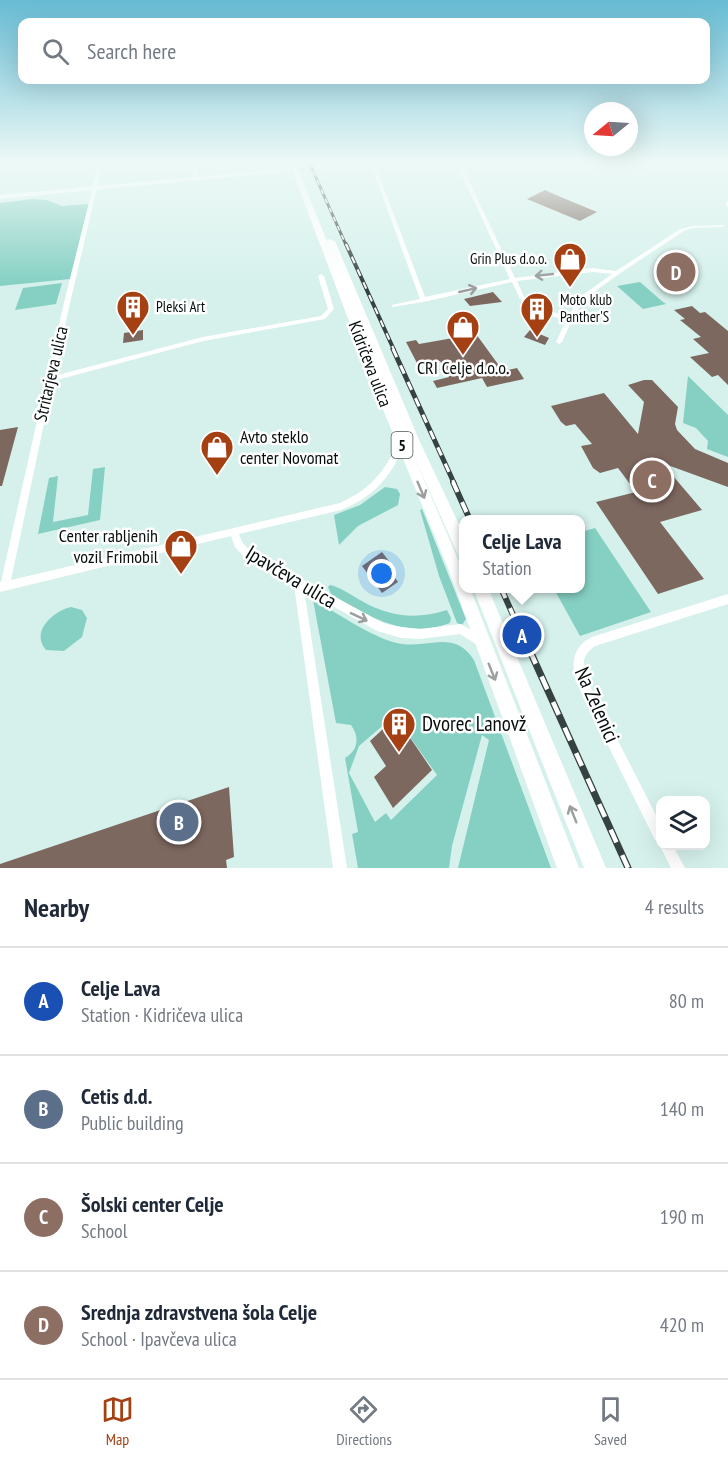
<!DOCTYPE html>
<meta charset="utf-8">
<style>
:root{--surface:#fff;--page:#f2f2f3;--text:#1f2937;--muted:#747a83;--line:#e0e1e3;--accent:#a54013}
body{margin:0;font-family:"PT Sans Narrow",sans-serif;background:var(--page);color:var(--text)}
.controls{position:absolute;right:18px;bottom:18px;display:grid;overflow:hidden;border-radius:12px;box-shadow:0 6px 24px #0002}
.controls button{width:54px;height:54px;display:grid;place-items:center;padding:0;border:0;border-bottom:2px solid var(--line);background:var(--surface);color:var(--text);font:30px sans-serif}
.compass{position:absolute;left:584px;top:102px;width:54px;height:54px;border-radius:50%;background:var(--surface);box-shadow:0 6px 24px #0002;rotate:252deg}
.you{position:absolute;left:382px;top:574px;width:21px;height:21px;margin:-15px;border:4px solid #fff;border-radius:50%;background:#1a73e8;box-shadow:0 0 0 9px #1a73e833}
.badge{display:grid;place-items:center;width:39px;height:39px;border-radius:50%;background:var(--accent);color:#fff;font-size:20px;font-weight:700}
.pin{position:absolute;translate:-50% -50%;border:3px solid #fff;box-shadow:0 2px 6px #0006}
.popup{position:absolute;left:459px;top:515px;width:126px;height:78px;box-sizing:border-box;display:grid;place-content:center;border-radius:12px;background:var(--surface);filter:drop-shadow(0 2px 4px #0005);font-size:20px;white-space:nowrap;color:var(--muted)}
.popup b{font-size:22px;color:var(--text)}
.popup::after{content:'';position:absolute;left:50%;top:100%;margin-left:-12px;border:12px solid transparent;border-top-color:var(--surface)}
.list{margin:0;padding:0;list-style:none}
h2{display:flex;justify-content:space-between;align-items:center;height:78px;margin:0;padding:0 24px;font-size:26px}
h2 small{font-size:20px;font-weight:400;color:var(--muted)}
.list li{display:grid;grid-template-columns:39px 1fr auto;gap:18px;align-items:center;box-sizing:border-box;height:108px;padding:0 24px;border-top:2px solid var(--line)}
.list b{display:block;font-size:22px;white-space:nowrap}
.list p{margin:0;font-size:20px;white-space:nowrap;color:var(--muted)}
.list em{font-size:20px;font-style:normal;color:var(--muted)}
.icon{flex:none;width:33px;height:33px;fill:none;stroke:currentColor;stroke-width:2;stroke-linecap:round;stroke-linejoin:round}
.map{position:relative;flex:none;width:728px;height:868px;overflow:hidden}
.search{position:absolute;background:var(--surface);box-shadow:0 6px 24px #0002;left:18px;right:18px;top:18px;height:66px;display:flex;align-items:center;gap:15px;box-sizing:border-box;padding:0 21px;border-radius:12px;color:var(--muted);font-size:22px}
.sheet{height:510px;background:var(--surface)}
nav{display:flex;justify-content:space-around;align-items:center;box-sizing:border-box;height:84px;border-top:2px solid var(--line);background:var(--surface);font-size:16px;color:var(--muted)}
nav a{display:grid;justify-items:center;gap:3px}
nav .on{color:var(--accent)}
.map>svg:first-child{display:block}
</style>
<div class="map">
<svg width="728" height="868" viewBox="0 0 728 868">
<rect width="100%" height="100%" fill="#d6f1ec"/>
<!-- green -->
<path fill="#85d0c3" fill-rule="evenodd" d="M32 199 47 200 62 206 89 204 70 279 0 286V203Z
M640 282 663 302 666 304 643 309 617 286Z
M62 283 56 304 15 310 23 288Z
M688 376 728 415V457L707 449 708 441 696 428 683 423Z
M105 467 100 520 38 534 49 478 58 476 53 522 88 515 93 469Z
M385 487 397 489 400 494 398 505 358 526 339 545 334 515 360 505Z
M422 509 466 619 462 625 457 623 439 576 420 510Z
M595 528 651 612 580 636 554 589 580 588 581 532Z
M330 585C340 587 351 595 360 600 389 617 416 620 447 610L451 618 450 623C406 640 367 616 331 594L328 587Z
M313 600C338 613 371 637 397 643 428 650 453 628 474 660L551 868H458L489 740 482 735 452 846 449 868H358L352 834 358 832 345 758C358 751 360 737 351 725L336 723ZM395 715 406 727 410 737 437 775 391 820 386 813 375 822 349 773 359 746Z
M71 607 82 610 87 618 82 637 64 651 46 650C30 632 53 611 71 607Z"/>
<!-- building -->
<path fill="#7d6860" d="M545 190 563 198 597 212 580 221 527 199Z
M493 292 502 302 470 306 464 299Z
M692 306 700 313 705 312 728 331V385L718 375 712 377 690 357 709 353 693 339 701 337 680 320 685 319 674 310Z
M143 330V340L123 343 124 333Z
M530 330 549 338 545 345 524 337Z
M476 334 503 371 517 368 524 379 487 387 482 378 437 388 433 381 449 377 440 361 418 365 406 342 416 340 419 344Z
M644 380H652L678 407 675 424 677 430 695 449 728 463V487L662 463 702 510 660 522 704 579 658 594 596 502 636 492 618 468 600 473 593 468 581 446 592 444 575 424 566 426 561 422 551 406 604 393 638 434 644 402 628 385Z
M18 427 2 486H0V430Z
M382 552 395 569 391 572 398 582 382 593 362 566Z
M396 717 432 770 393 808 374 777 386 766 370 741Z
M229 787 234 857 226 860 227 868H0V864Z"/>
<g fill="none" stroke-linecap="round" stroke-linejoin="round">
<!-- secondary-tunnel -->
<path stroke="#b7cfcb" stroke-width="6" stroke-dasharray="6 3" stroke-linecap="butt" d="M290 170 317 168"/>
<!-- street -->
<path fill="#fff" fill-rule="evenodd" d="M99 162H103L70 303 54 376 203 337 321 316 328 309 318 276 321 274 324 276 334 309 325 319 203 341 53 381 11 580 340 503C372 488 383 473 399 442H405L406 444C389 477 377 495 341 510L239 534 242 542 250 551 297 576 301 577 302 579 383 623 391 625 401 627 420 629 461 624 483 637 484 641 483 645 479 646 460 634 420 639 401 638 391 635 377 631 304 590 347 868H333L294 585 244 557 235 547 231 536 0 592V582H1L46 381V380L47 378 64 303Z
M192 162H196L197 180 194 179Z
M370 162H374L425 297 510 279 456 162H460L515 278 592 268 616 271 680 229 693 226 723 225 725 226 723 227 693 228 684 231 619 274 584 299 572 320 562 342 559 344 556 342 566 321 531 308 520 299 512 282 423 302 392 307V305L420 299ZM592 272 612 274 580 297 568 317 535 306 524 297 517 281Z
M726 201H728V207L726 206Z
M728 594V604L595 646C581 656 583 662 586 678L660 823V841L655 840 577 683C570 664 573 646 592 637Z
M660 844V846H673L685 868H671L660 846Z"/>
<!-- secondary -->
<path fill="#fff" fill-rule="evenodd" d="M352 162H372L317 170 314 168Z
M290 168 293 170 292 171 0 199V195Z"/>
<!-- primary -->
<path fill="#fff" fill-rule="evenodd" d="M289 162H295L407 439 327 241 328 239 335 241 420 442 464 535V559L459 557 410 447 463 571 464 588H470L579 868H557L449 571 373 385Z
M473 588H488L606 868H584Z"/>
<defs>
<path id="rail-far4" d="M309 162 346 245"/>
<path id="rail-far3" d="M346 244 394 350"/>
<path id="rail-far2" d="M393 349 454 483"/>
<path id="rail-far1" d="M453 482 470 520
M501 588 530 653"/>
<path id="rail" d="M530 651 628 868"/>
</defs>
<!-- rail-far4 casing -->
<use href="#rail-far4" stroke="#35423f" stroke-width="3"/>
<!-- rail-far3 casing -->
<use href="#rail-far3" stroke="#35423f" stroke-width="4"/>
<!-- rail-far2 casing -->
<use href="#rail-far2" stroke="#35423f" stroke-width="5"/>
<!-- rail-far1 casing -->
<use href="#rail-far1" stroke="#35423f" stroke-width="6"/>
<!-- rail casing -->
<use href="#rail" stroke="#35423f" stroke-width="7"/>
<!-- rail-far4 -->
<use href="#rail-far4" stroke="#fff" stroke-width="1.5" stroke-dasharray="5" stroke-linecap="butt"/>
<!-- rail-far3 -->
<use href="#rail-far3" stroke="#fff" stroke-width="2" stroke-dasharray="7" stroke-linecap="butt"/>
<!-- rail-far2 -->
<use href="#rail-far2" stroke="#fff" stroke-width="3" stroke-dasharray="9" stroke-linecap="butt"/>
<!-- rail-far1 -->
<use href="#rail-far1" stroke="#fff" stroke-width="4" stroke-dasharray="11" stroke-linecap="butt"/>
<!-- rail -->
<use href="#rail" stroke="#fff" stroke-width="4.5" stroke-dasharray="14" stroke-linecap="butt"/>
</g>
<!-- one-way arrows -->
<defs><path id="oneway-shaft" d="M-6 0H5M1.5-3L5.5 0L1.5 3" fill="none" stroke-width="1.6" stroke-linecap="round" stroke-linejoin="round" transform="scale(1.5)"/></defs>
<g stroke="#9b9f9e">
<use href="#oneway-shaft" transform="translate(544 275) rotate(174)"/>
<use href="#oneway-shaft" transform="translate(468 290) rotate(-13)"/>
<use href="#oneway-shaft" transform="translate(421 490) rotate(67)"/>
<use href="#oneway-shaft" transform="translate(359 617) rotate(25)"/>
<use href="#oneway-shaft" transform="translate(492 672) rotate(68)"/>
<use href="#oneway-shaft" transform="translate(573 814) rotate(-112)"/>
</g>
<!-- sky -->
<linearGradient id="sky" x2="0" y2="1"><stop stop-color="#67bcd4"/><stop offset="0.57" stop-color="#edf9f6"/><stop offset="1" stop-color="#edf9f6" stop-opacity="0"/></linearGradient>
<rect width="728" height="284" fill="url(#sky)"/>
<!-- icons -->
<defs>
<symbol id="shop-pin" viewBox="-11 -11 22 30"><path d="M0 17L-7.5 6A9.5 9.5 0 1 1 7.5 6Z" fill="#a54013" stroke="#fff"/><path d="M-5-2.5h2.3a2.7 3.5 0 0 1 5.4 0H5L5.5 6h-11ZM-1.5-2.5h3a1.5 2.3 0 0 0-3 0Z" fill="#fff"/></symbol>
<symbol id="building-pin" viewBox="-11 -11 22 30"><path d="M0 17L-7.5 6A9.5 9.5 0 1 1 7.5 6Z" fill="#a54013" stroke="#fff"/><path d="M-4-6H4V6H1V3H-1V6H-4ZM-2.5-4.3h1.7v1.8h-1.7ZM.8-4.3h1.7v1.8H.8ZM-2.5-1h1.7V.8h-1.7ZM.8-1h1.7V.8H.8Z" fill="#fff"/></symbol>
</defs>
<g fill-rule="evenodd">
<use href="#shop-pin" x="551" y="240" width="38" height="52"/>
<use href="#building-pin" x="114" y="288" width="38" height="52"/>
<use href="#building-pin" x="518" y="290" width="38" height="52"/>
<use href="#shop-pin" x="444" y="308" width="38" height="52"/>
<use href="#shop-pin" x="198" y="428" width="38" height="52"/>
<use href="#shop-pin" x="162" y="527" width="38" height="52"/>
<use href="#building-pin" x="380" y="705" width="38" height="52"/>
</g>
<g text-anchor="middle" stroke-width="5" stroke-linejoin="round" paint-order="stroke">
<!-- far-poi labels -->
<g font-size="15" fill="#060f0d" stroke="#fff" text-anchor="start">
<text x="547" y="264" text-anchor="end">Grin Plus d.o.o.</text>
<text x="560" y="305">Moto klub<tspan x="560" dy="17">Panther'S</tspan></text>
<text x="156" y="312">Pleksi Art</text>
</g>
<!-- shield labels -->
<rect fill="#fff" stroke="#515756" stroke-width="1.5" x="391.5" y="432" width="21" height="26" rx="4.5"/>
<g font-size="16" font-weight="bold" fill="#060f0d">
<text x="402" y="451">5</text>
</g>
<!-- street labels -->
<g font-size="18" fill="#060f0d" stroke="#fff">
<text transform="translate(370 364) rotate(69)" y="6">Kidričeva ulica</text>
<text transform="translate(51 374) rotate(-77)" y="6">Stritarjeva ulica</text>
</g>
<!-- poi labels -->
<g font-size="18" fill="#060f0d" stroke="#fff">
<text x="463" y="374">CRI Celje d.o.o.</text>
<text x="240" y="443" text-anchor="start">Avto steklo<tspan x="240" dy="21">center Novomat</tspan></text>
<text x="158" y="542" text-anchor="end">Center rabljenih<tspan x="158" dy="21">vozil Frimobil</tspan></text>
</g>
<!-- near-street labels -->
<g font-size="21" fill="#060f0d" stroke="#fff">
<text transform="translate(291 577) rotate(31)" y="7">Ipavčeva ulica</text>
<text transform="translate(597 705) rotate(66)" y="7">Na Zelenici</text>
</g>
<!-- near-poi labels -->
<g font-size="21" fill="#060f0d" stroke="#fff" text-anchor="start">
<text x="422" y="731">Dvorec Lanovž</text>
</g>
</g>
</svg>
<div class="controls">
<button><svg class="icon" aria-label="layers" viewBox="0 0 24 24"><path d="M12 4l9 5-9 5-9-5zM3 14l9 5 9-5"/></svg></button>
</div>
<svg class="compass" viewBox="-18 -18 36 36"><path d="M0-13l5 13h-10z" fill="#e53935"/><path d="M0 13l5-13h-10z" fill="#747a83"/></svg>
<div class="you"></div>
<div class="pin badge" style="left:522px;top:635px;background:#1a4fb4">A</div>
<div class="popup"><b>Celje Lava</b>Station</div>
<div class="pin badge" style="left:179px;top:822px;background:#5c6f8a">B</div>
<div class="pin badge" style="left:652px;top:480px;background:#8d6e63">C</div>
<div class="pin badge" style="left:676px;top:272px;background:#8d6e63">D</div>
<div class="search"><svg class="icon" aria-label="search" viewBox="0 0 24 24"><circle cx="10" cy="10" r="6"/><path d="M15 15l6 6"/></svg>Search here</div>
</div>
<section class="sheet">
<h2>Nearby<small>4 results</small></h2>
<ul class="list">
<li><span class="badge" style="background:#1a4fb4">A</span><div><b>Celje Lava</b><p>Station · Kidričeva ulica</p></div><em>80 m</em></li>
<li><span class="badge" style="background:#5c6f8a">B</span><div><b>Cetis d.d.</b><p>Public building</p></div><em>140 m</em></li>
<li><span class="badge" style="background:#8d6e63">C</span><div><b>Šolski center Celje</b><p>School</p></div><em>190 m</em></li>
<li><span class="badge" style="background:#8d6e63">D</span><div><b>Srednja zdravstvena šola Celje</b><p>School · Ipavčeva ulica</p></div><em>420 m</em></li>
</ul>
</section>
<nav>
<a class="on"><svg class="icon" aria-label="map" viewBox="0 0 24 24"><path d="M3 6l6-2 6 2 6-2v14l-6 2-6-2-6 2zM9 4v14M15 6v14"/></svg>Map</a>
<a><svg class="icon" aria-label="directions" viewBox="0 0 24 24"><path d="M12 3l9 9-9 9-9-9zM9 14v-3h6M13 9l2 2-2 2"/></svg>Directions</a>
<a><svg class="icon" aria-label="saved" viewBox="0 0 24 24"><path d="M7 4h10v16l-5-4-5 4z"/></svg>Saved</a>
</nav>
